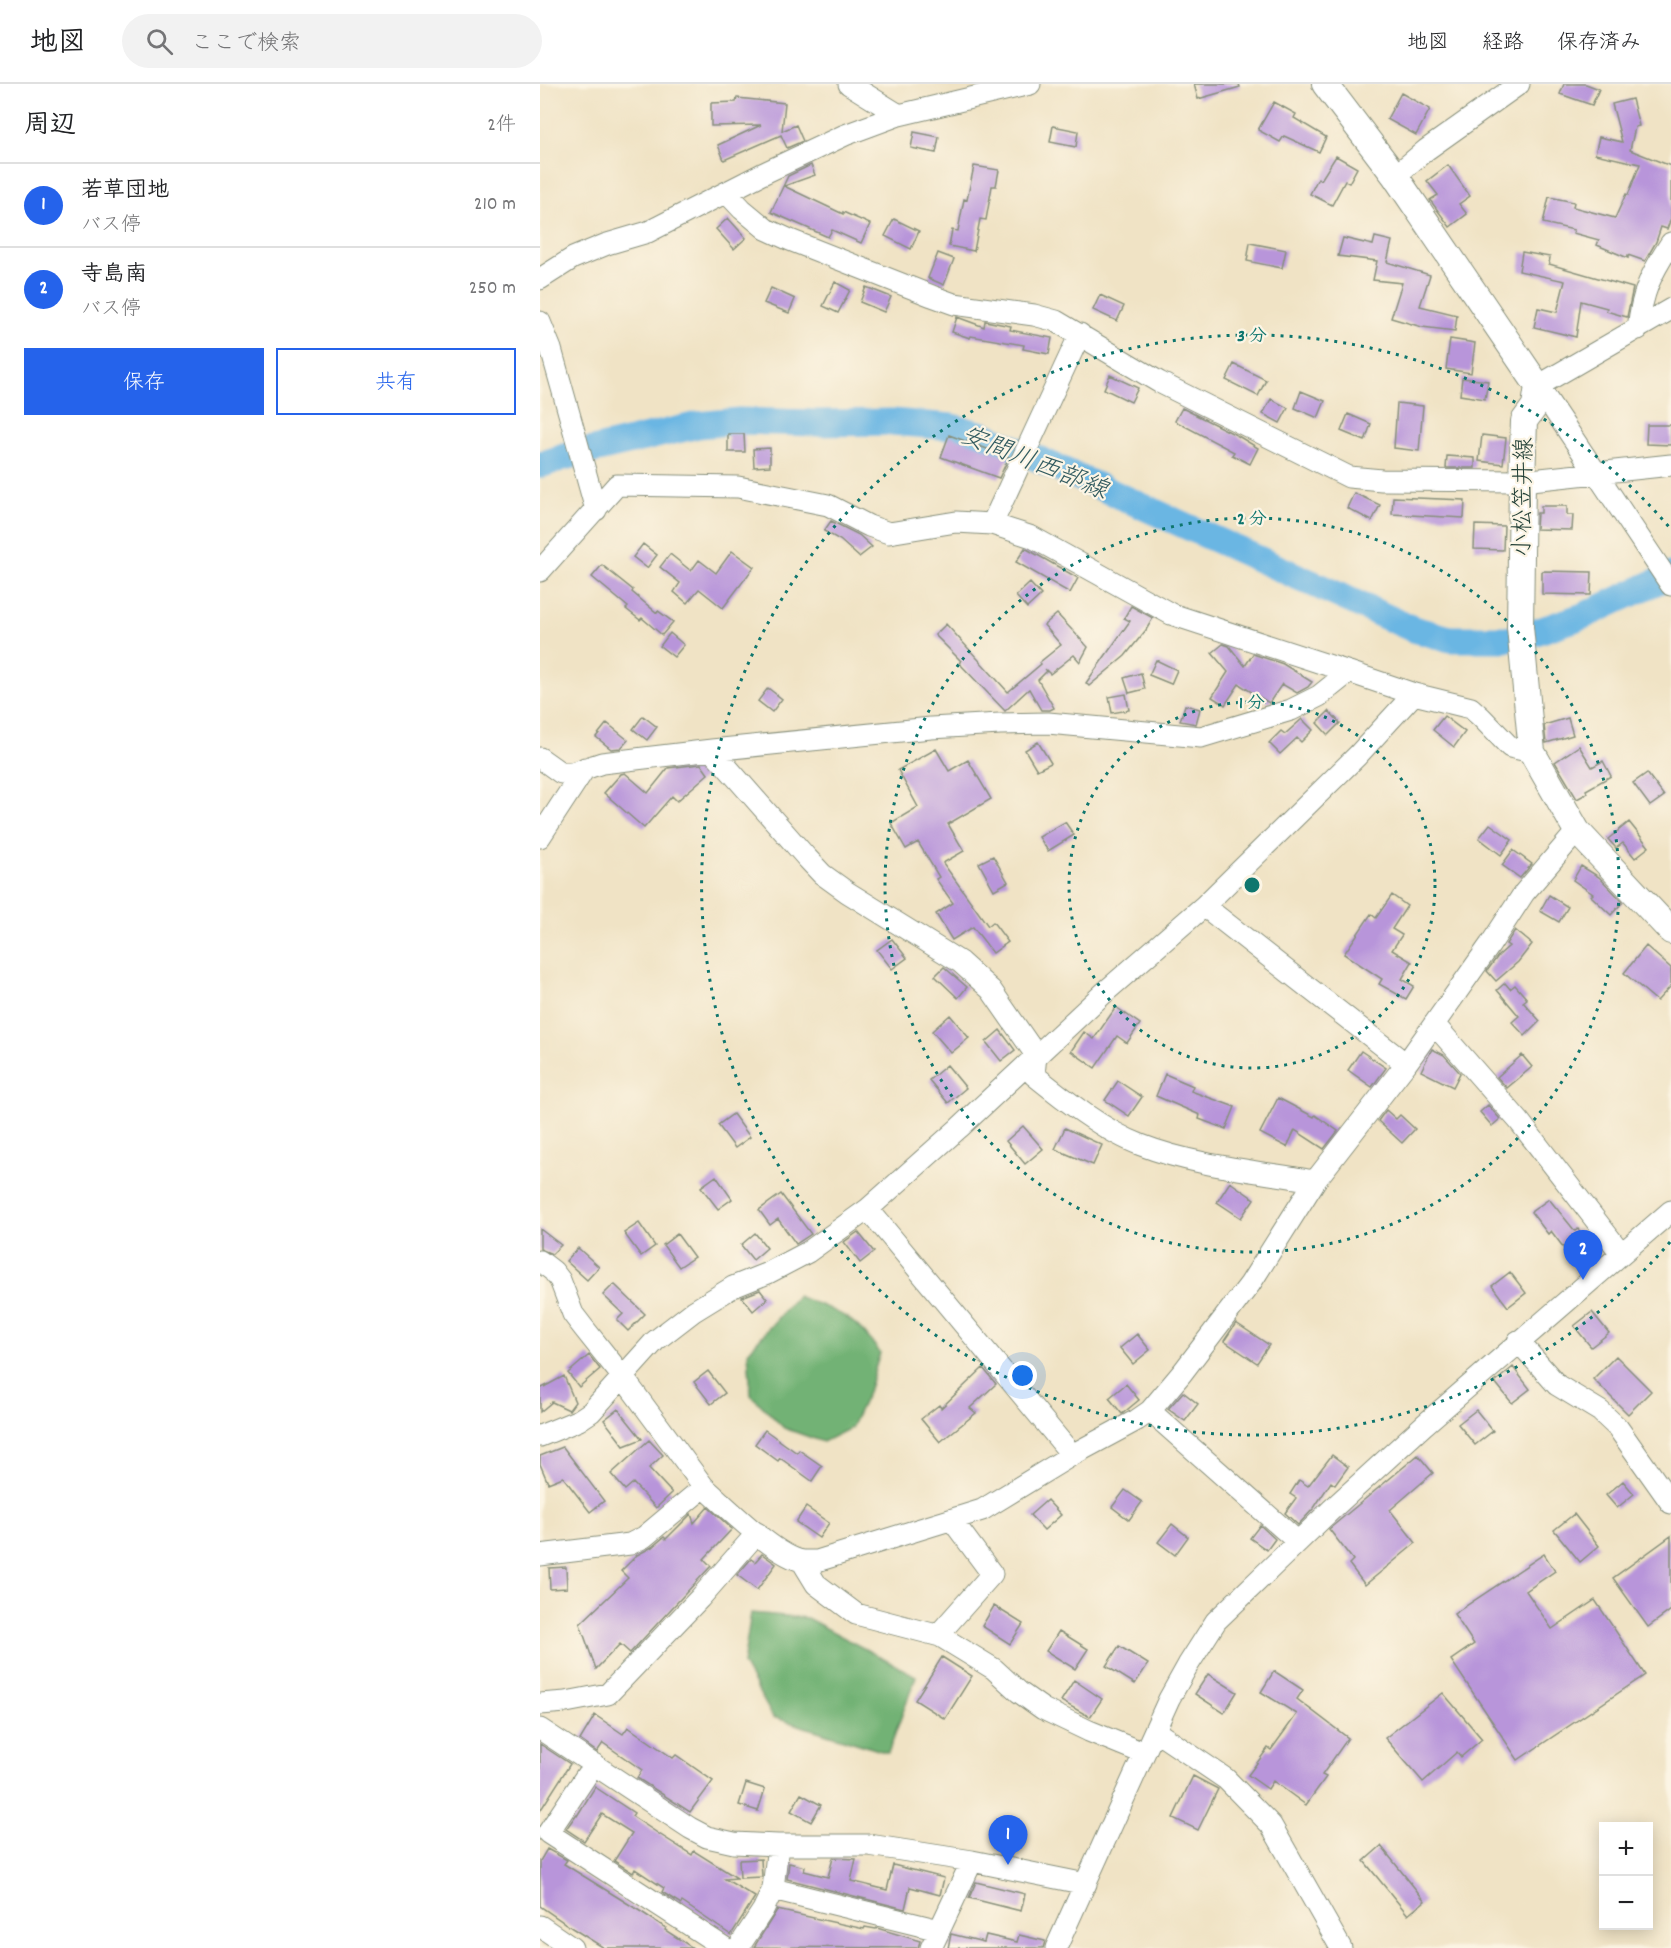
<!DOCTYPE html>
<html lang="ja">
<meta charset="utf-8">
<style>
:root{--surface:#fff;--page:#f2f2f2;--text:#202124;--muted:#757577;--line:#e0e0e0;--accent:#2563eb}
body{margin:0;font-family:Dekko,"Klee One",sans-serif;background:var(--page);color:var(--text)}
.controls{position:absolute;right:18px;bottom:18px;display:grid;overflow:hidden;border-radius:0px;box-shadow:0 3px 15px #0003}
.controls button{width:54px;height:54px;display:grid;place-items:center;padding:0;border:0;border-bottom:2px solid var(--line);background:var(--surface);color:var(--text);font:30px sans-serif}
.you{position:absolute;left:483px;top:1292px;width:21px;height:21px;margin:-15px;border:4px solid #fff;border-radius:50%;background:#1a73e8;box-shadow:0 0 0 9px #1a73e833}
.badge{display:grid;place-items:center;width:39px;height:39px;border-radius:50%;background:var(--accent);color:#fff;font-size:20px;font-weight:700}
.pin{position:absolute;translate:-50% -50px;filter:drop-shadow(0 2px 3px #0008)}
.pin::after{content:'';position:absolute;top:32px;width:21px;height:18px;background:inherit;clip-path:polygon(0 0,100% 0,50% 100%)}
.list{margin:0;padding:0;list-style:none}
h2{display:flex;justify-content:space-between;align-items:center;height:78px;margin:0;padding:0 24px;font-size:26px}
h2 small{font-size:20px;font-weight:400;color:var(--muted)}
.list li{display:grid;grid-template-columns:39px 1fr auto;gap:18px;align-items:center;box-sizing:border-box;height:84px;padding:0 24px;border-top:2px solid var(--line)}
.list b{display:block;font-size:22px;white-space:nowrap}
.list p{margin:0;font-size:20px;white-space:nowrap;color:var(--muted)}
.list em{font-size:20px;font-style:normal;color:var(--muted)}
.actions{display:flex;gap:12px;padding:18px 24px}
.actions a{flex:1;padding:14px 0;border:2px solid var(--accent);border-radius:0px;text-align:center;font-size:21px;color:var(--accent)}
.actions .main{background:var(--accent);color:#fff}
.icon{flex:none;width:33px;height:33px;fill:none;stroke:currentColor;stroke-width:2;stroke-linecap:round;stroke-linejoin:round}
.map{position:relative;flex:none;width:1131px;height:1864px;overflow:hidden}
header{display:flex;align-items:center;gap:36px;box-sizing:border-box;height:84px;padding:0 30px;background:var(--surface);border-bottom:2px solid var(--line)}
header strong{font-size:28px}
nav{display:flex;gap:33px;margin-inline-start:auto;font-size:21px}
.search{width:420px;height:54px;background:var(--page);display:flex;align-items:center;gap:15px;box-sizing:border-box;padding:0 21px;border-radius:33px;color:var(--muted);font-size:22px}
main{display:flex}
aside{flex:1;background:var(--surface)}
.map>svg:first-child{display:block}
</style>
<header>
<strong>地図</strong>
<div class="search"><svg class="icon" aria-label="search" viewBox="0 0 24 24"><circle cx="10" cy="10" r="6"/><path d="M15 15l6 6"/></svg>ここで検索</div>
<nav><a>地図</a><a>経路</a><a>保存済み</a></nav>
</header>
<main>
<aside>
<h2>周辺<small>2件</small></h2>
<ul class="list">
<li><span class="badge">1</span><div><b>若草団地</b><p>バス停</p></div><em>210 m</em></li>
<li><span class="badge">2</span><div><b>寺島南</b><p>バス停</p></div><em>250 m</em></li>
</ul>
<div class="actions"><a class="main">保存</a><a>共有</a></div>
</aside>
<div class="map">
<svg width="1131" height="1864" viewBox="0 0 1131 1864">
<rect width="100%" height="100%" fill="#fcf5e5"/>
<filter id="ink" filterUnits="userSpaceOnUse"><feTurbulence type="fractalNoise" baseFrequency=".0167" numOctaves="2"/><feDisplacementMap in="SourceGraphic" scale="12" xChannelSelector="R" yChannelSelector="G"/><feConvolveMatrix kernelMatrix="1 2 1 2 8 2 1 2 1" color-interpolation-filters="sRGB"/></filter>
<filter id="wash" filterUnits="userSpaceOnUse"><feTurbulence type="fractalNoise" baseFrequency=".008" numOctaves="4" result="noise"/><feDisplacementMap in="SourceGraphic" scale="24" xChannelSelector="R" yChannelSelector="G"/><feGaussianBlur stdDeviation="1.35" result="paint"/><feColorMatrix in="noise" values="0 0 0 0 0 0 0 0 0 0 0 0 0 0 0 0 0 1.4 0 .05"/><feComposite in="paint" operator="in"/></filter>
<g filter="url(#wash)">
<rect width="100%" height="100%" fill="#f0e3c5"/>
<!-- forest -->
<path fill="#72b274" stroke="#487854" stroke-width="1.5" d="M257 1212C299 1228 314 1231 340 1269L328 1308 311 1344 283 1358 244 1344 211 1311 208 1268Z
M211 1529 267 1534 376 1592 348 1669 233 1633 203 1580Z"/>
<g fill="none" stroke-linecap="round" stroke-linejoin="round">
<!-- river -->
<path stroke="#6ab6e3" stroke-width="27" d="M0 381 24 373 158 341 199 337 278 339 352 338 412 343 444 351 487 370 873 545 910 555H965
M990 550 1043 532 1131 491"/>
</g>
<g id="blocks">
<!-- building -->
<path fill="#b895da" d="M654 0H699L700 3 658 15Z
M1024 0H1046L1059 5 1052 21 1020 10Z
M861 9 890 25 876 51 847 35Z
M197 14 245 19 242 47 256 41 263 57 247 64 241 51 184 76 178 61 221 41 171 42V19L196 18Z
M1092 15 1099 42 1095 43 1090 66 1131 82V134L1127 145 1121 143 1116 158 1105 177 1088 171V174L1057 161 1059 156 1033 149 1034 146 1003 139 1009 113 1034 118 1033 123 1075 134 1086 110 1088 111 1100 80 1055 70 1059 53 1082 58 1072 20Z
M734 18 756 30 754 34 786 53 779 68 744 52 740 58 718 46Z
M513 42 538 47 536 63 510 58Z
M374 48 399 53 396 69 371 64Z
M796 72 817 84 809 99 805 97 792 121 770 110 778 94 781 96Z
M271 81 275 91 244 102 303 130V128L330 140 321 159 292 146 288 153 231 128 248 92Z
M908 81 930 112 919 120 927 130 910 143 890 116 898 111 887 97Z
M434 82 459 86 456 102H452L446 136 440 135 434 167 409 162 412 146 418 147 424 115 427 116Z
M188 134 206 154 194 165 176 145Z
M354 135 379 147 371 165 345 152Z
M835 153 852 157 847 178 890 191 880 222 917 231 915 247 882 243 851 234 862 199 833 196 837 177 798 172 803 154 833 161Z
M710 159 746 166 742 184 707 177Z
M982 168 1010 173 1009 180 1093 204 1087 233 1066 227 1067 224 1041 217 1036 253 994 243 998 224 1017 228 1025 197 979 187Z
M398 169 414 175 404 201 388 194Z
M295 198 310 206 298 229 283 222Z
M326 203 351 213 344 228 320 218Z
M231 204 255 215 249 229 224 219Z
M560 211 584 222 577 237 553 226Z
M417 233 444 243 445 237 471 242 470 246 512 254 509 270 483 265 484 261 431 252 430 254 412 248Z
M910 255 935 259 931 289 906 285Z
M694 280 726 296 718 312 686 296Z
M570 291 598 304 591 318 564 305Z
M922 294 948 297 945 315 920 311Z
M761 307 785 317 778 334 755 324Z
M731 315 748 324 740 339 723 330Z
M857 319 883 322 879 367 854 364Z
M642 324 698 352 718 364 710 380 692 371 694 368 635 337Z
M808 330 831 340 825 357 801 347Z
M1107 341H1131V361L1106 360Z
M188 350H204L205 368H188Z
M409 351 469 373 459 394 401 373Z
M942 351 966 354 963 380 939 377Z
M230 364V382L214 383 213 365Z
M907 372 935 374V384H906Z
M814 409 840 421 832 437 807 424Z
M853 413 925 416 924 434 852 430Z
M1001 422H1027V431H1033L1032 446 996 445 997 429H1001Z
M291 437 319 451 332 463 319 473 300 456 284 447Z
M935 441 964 442 963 466 934 465Z
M103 460 117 471 107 484 93 473Z
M485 464 538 494 530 509 476 478Z
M192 467 214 483 183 524 159 505 147 519 134 508 140 499 120 483 130 470 151 487 159 476 176 489Z
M62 481 93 506 92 508 117 529 118 527 133 538 122 551 102 534 100 536 86 525 88 523 52 493Z
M1002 487 1052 488 1051 511 1002 510Z
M490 499 501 511 487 524 476 512Z
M591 522 613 534 606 546 585 572 549 602 546 599 590 537 584 534Z
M517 530 548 563 540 578 534 571 510 590 505 585 507 587 498 596 514 624 510 626H501L489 605 465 627 419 579 421 577 395 551 406 540 468 608 501 580 500 578 521 561 504 541Z
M130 549 144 561 134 573 120 562Z
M683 560 689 562 705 582 713 570 743 580 772 598 768 603 757 609 742 600 729 619 699 600 685 621 672 613 688 588 672 569Z
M616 576 637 586 631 600 609 591Z
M601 589 605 605 589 609 584 594Z
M228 604 242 615 232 628 218 617Z
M586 610 589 626 572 629 569 613Z
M645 621 660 625 656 640 640 637Z
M789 627 800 639 788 651 777 639Z
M103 632 117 643 107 656 93 645Z
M904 632 925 648 914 663 893 646Z
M1028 634 1033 651 1006 659 1004 641Z
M762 635 773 646 761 658 757 654 740 670 729 659 741 647 745 650Z
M67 639 88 656 81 664 71 665 56 653Z
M498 658 511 679 497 686 485 666Z
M1039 662 1052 683 1063 677 1071 692 1046 706 1048 709 1037 715 1015 678Z
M396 665 409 687 428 676 451 715 408 740 424 767 403 779 448 842 453 838 468 858 453 869 433 843 412 856 396 830 413 819 396 795 399 793 378 758 366 765 351 739 378 723 358 686Z
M161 680 168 690 137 717 132 712 104 744 64 709 81 690 85 689 108 709 128 684Z
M1107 689 1124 712 1110 722 1093 699Z
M525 738 534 751 508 767 499 753Z
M1089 738 1109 763 1095 774 1083 759 1076 764 1068 755Z
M950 740 972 756 961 771 939 754Z
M973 766 992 780 980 794 962 781Z
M453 772 468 798 454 806 439 779Z
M1041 782 1059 793 1083 818 1071 831 1051 812 1053 810 1033 796Z
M852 811 867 822 852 845 862 851 852 866 872 878 862 895 874 902 866 915 839 900 842 895 804 870 831 830 836 834Z
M1009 811 1028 823 1019 838 1000 827Z
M975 846 992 860 978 878 956 897 947 887 958 872 969 862 966 860Z
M352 855 367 874 352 885 337 866Z
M1106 862 1131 884V902L1117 917 1084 889Z
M404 883 427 903 418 914 395 892Z
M965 899 970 905 975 901 987 915 983 918 1000 937 985 952 972 938 979 932 957 906Z
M576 923 600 940 587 959 577 952 555 984 531 967 544 948 554 955Z
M410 931 429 954 411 969 392 947Z
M460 946 475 966 461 977 446 958Z
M892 965 904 971 920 989 913 1003 881 987Z
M821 967 846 984 832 1003 808 986Z
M982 971 992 983 967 1004 957 993Z
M407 981 426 1004 408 1019 389 996Z
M625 990 653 1002 651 1007 695 1023 686 1045 659 1035 660 1031 616 1012Z
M578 997 602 1013 589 1032 565 1016Z
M738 1014 774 1033 775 1031 798 1047 784 1065 755 1046 747 1063 720 1049Z
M948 1021 960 1035 952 1042 940 1028Z
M846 1026 856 1035 860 1031 875 1045 862 1059 838 1037Z
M193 1030 210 1053 195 1064 178 1041Z
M483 1042 503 1065 485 1080 466 1057Z
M525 1044 562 1061 553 1081 515 1065Z
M176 1092 192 1115 178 1125 161 1103Z
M690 1098 714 1115 701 1134 677 1118Z
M241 1110 271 1150 256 1160 238 1135 230 1141 219 1126Z
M1009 1115 1035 1147 1038 1145 1054 1166 1036 1180 1011 1147 1008 1150 991 1128Z
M99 1139 115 1162 101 1172 84 1149Z
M0 1145 21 1161 12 1170 0 1165Z
M318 1148 334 1168 320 1179 304 1158Z
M215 1149 227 1164 213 1176 201 1161Z
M137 1150 154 1173 139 1183 123 1161Z
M38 1164 59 1183 47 1196 26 1177Z
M970 1188 986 1209 968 1223 952 1202Z
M74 1200 105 1230 88 1247 77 1236 83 1230 63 1211Z
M220 1206 227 1215 213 1227 202 1213Z
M1052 1228 1069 1249 1051 1263 1034 1242Z
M696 1239 729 1261 717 1279 684 1257Z
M597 1250 610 1266 593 1280 580 1264Z
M49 1271 60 1285 39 1303 28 1289Z
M1076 1272 1111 1307 1088 1330 1053 1295Z
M973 1283 990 1305 972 1319 955 1298Z
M443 1284 456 1300 430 1324 436 1329 400 1358 381 1335 399 1321 401 1324Z
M168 1287 185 1309 171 1320 154 1298Z
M24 1292 35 1318 29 1326 12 1318 0 1328V1305Z
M586 1300 599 1316 582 1330 569 1314Z
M643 1308 658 1320 645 1337 628 1325Z
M78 1325 102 1355 84 1362 64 1336Z
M936 1326 953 1347 935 1361 918 1340Z
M225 1346 257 1369 259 1366 282 1382 272 1397 240 1374 238 1377 215 1360Z
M109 1356 123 1371 109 1384 132 1409 116 1424 93 1399 85 1406 71 1390Z
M23 1363 64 1417 50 1428 23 1393 8 1399 0 1380V1372Z
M792 1371 808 1383 795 1401 791 1398 774 1424 758 1441 745 1429 756 1414 750 1410 759 1396 768 1402Z
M878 1371 893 1389 850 1426 876 1459 825 1501 809 1480 813 1476 789 1445Z
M1083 1397 1094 1410 1077 1424 1066 1411Z
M585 1406 602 1418 589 1436 572 1423Z
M507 1416 521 1431 504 1446 490 1431Z
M168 1423 192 1445 164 1475 171 1482 90 1569 80 1560 56 1585 40 1540 88 1494 81 1487 97 1471 112 1463 124 1453 126 1455 151 1430 154 1439Z
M266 1423 289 1439 279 1454 256 1438Z
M1034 1430 1059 1462 1040 1478 1014 1446Z
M632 1440 648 1453 635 1471 618 1458Z
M720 1441 735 1455 727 1466 710 1454Z
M1131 1452V1526L1108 1543 1073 1494Z
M222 1470 236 1480 217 1506 197 1491 211 1475 215 1478Z
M1004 1470 1015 1487 986 1507 1012 1545 1055 1516 1105 1591 978 1676 911 1576 934 1560 914 1530Z
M26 1483 27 1504 10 1505 9 1484Z
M454 1522 483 1540 470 1560 442 1542Z
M519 1547 548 1565 535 1585 506 1567Z
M579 1562 608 1580 595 1600 566 1582Z
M402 1573 432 1592 405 1635 375 1616Z
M734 1587 763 1606 757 1615 808 1654 782 1691 786 1693 766 1721 733 1697 728 1705 708 1691 728 1664 731 1666 757 1630 721 1608Z
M668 1590 697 1608 684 1629 655 1610Z
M534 1596 562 1615 550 1633 521 1617Z
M903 1609 942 1655 921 1673 917 1668 883 1698 845 1654Z
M55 1631 83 1650 88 1643 133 1674 136 1671 173 1697 150 1728 97 1694 102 1686 63 1659 57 1668 40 1656Z
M0 1660 30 1680 0 1727Z
M653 1692 678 1705 658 1746 633 1734Z
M206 1699 225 1705 218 1727 199 1721Z
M55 1703 94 1729 92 1732 119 1750 152 1771 154 1767 197 1794 185 1795 215 1813 191 1851 142 1818 141 1820 122 1808 124 1804 95 1785 93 1789 74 1777 92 1749 62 1730 44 1757 26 1745 36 1731 37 1732Z
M261 1710 281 1721 271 1738 251 1727Z
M841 1762 885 1817 868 1831 824 1777Z
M7 1765 27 1776 24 1780 103 1829 126 1844 125 1846 153 1864H64L32 1844 0 1822V1777Z
M293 1774 316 1775 311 1797 347 1806 353 1781 404 1794 400 1811 370 1803 365 1825 247 1795 249 1779 265 1783 264 1787 288 1793Z
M221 1775 222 1793 200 1794 199 1776Z
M436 1798 485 1810 481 1827 429 1814Z
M237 1826 324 1845 325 1843 336 1845 337 1844 380 1857 378 1864 214 1863Z
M411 1850 444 1858 446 1851 477 1858 479 1851 505 1857 503 1864H408Z"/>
</g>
</g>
<g filter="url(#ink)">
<use href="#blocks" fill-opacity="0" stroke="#88907c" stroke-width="1.5"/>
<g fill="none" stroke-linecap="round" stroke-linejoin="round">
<defs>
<path id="minor" d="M309 0 359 31
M855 92 886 66 979 0
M187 109 202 125 226 145 250 156 392 212 414 220 494 231 516 237 619 298 809 393 842 396 982 397 1131 381
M0 195 33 174 67 160 108 148 222 90 305 51 359 31 490 0
M1131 225 998 302 1131 501
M0 238 11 265 56 426
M1098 245C1102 207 1111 190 1131 159
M452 440 540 250
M0 487 77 401 198 403 288 421 329 442 349 449 416 438 452 440 492 453 631 530 809 588
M172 666 266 773 282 790 307 808 420 878 451 906 496 971 494 991C525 1016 564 1047 601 1061 655 1082 718 1087 775 1097
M0 674 21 689H32L62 679 172 666 391 644 460 640 508 639 661 653 751 626 779 612 809 588 874 610
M0 753 45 684
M664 822 866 980
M894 940 979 1037 1081 1169
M328 1125 532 1371
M0 1177 13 1187 20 1196 33 1230 43 1243 82 1292 164 1403
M978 1257 1017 1301 1060 1327 1078 1344 1131 1419
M610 1327 758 1458
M0 1352 39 1336 51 1328 115 1257 154 1227 193 1203 228 1189 268 1168 328 1125 419 1044 565 908 664 822 817 672 874 610 931 624 941 633 970 663 992 668
M0 1471 90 1460 104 1453 164 1403C186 1422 236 1473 263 1477 267 1477 272 1477 277 1477L442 1426 532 1371 597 1336 610 1327 642 1289 710 1200 775 1097 866 980 950 861 984 809 1037 747
M262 1477 276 1500 316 1530 400 1552 454 1585 479 1608 503 1625 549 1647 603 1669
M398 1551 452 1490 412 1436
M0 1620 26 1618 68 1610 160 1514 217 1449
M0 1645 150 1744 167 1753 194 1759 238 1761H329L432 1777 546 1800
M615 1647 686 1695 731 1741 801 1864
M54 1680 8 1749 185 1864
M233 1805 399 1846
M0 1842 32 1864
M198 1864 223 1826 233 1805 238 1761
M391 1864 432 1777
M516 1864 629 1615 648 1581 676 1537 791 1426 884 1341 1131 1127"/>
<path id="major" d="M785 0 855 92 998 302 995 322 984 337 982 397 980 543 992 668 1037 747 1131 847"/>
</defs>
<!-- minor casing -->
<use href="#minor" stroke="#88907c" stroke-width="23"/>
<!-- major casing -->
<use href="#major" stroke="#88907c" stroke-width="28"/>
<!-- minor -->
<use href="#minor" stroke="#fff" stroke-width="21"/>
<!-- major -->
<use href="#major" stroke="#fff" stroke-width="26"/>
</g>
</g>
<!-- distance rings -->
<g fill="none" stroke="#0f766e" stroke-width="3" stroke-dasharray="3 6">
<circle cx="712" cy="801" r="183"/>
<circle cx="712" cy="801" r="367"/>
<path d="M1130 1158A550 550 0 1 1 1130 444"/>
</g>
<g text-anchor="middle" stroke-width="4.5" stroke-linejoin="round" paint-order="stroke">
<!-- street labels -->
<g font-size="24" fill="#1f3d34" stroke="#fcf5e5">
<text transform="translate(982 413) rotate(-89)" y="8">小松笠井線</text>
</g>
<!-- water labels -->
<g font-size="26" font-style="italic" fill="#325b60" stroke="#fcf5e5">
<text transform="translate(495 377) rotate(22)" y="9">安間川西部線</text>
</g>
</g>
<circle cx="712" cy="801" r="9" fill="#0f766e" stroke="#fcf5e5" stroke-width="3"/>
<g font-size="18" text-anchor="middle" font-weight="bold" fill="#0f766e" stroke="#fcf5e5" stroke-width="4.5" stroke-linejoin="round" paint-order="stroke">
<text x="712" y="257">3 分</text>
<text x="712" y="440">2 分</text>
<text x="712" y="624">1 分</text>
</g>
</svg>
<div class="controls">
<button>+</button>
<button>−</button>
</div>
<div class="you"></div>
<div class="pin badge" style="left:468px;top:1781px">1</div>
<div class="pin badge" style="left:1043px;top:1196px">2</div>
</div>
</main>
